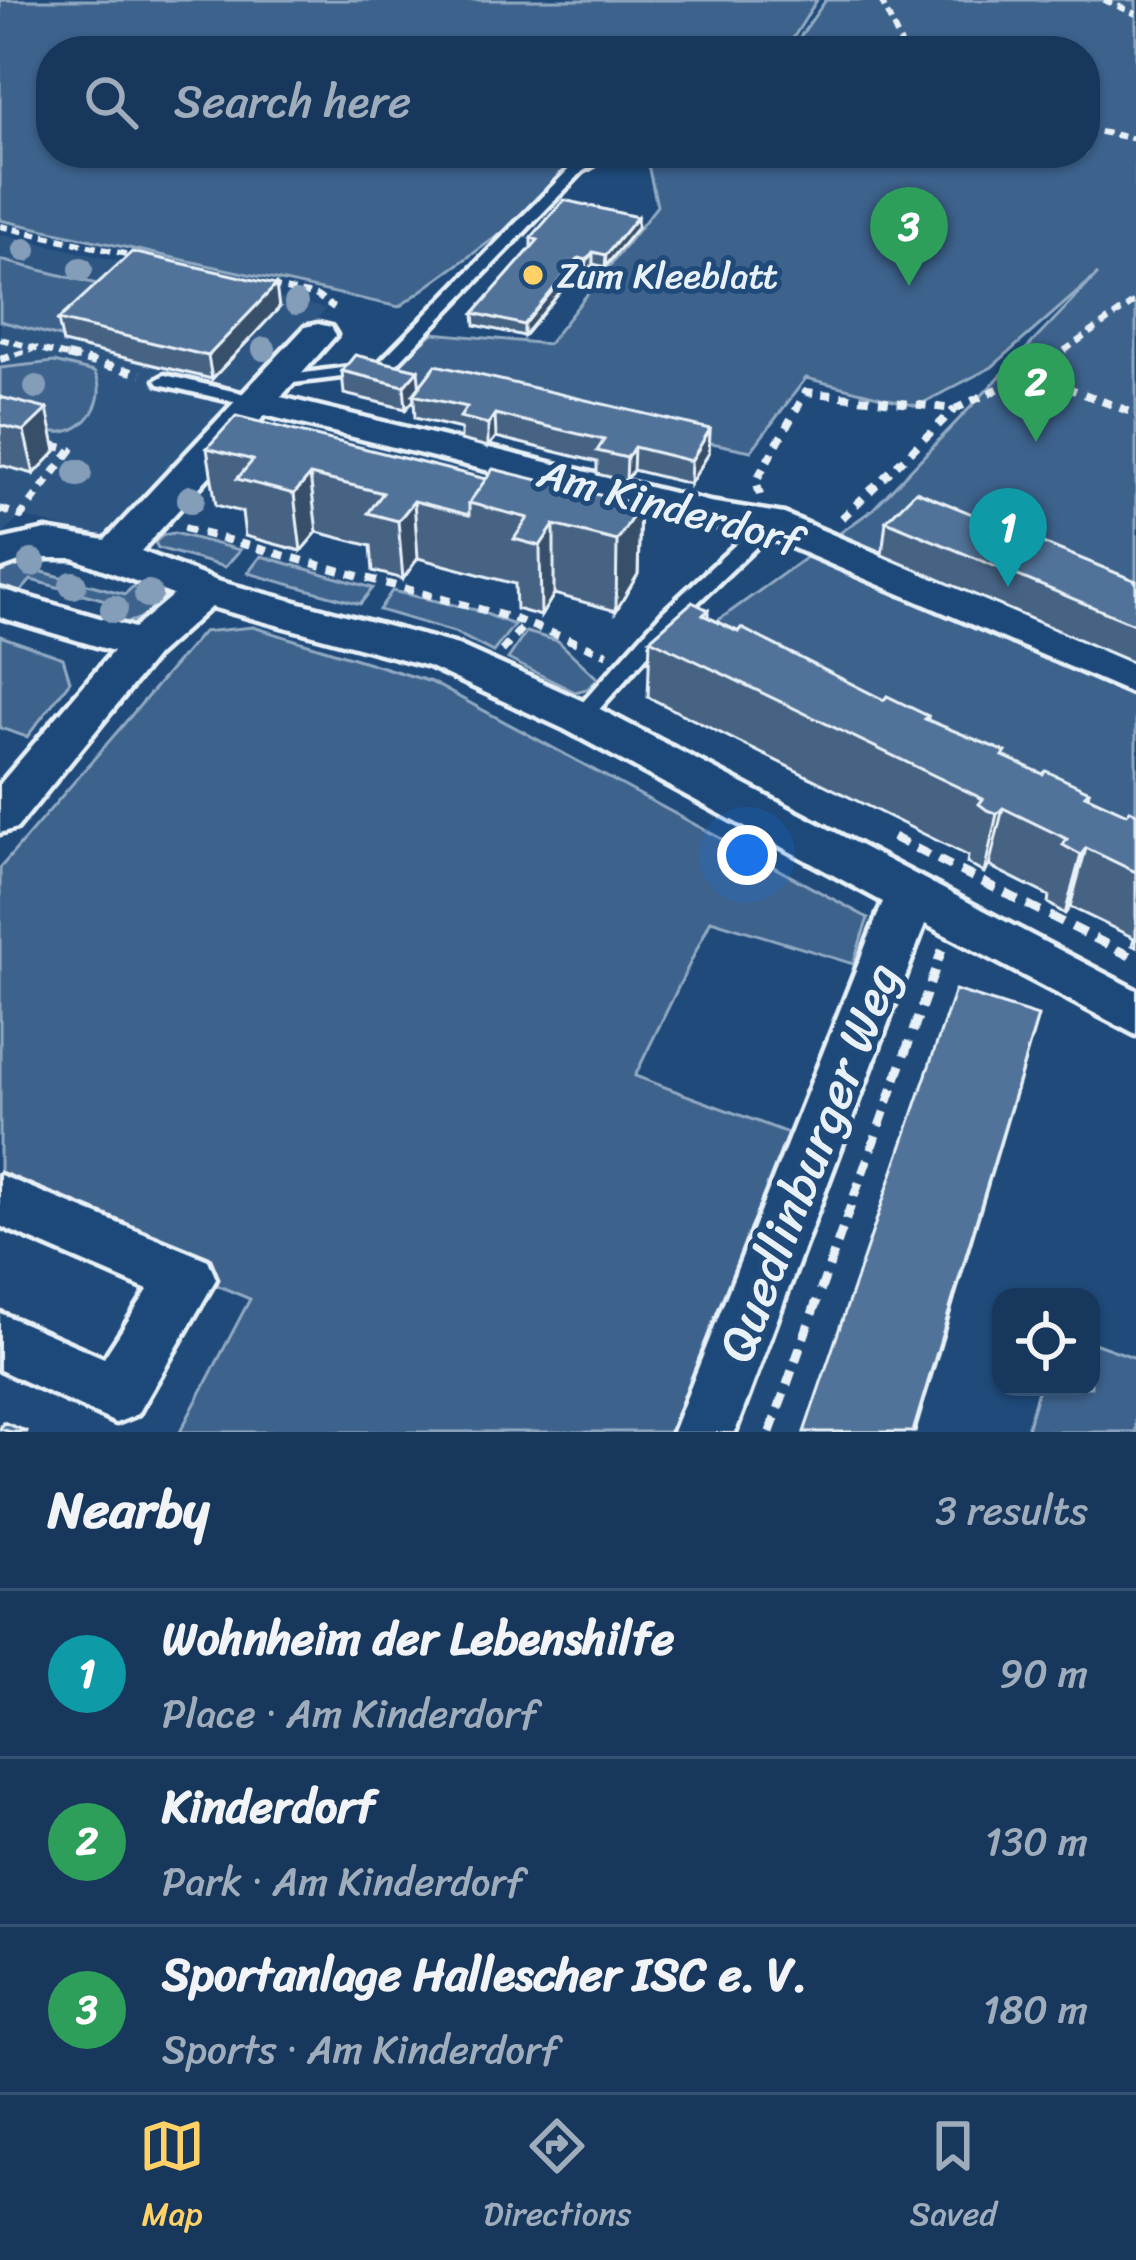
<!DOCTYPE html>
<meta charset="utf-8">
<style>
:root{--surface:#17385c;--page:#244365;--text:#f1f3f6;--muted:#9eacbb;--line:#365272;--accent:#ffd166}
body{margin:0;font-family:Sriracha,sans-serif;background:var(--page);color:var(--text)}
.controls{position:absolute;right:36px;bottom:36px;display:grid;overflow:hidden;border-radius:24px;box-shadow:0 3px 9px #0004}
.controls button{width:108px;height:108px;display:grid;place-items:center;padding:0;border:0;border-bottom:3px solid var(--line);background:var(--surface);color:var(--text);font:60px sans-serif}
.you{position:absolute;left:747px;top:855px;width:42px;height:42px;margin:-30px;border:9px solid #fff;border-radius:50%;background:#1a73e8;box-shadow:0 0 0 18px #1a73e833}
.badge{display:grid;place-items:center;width:78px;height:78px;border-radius:50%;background:var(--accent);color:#fff;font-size:39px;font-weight:700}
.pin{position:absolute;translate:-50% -99px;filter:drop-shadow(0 3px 6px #0008)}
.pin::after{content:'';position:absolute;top:63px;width:42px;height:36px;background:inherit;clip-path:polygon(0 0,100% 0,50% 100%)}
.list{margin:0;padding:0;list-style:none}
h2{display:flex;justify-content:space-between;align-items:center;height:156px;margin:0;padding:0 48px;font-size:51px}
h2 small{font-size:39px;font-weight:400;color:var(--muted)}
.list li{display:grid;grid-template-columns:78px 1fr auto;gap:36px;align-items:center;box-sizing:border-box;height:168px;padding:0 48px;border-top:3px solid var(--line)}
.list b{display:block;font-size:45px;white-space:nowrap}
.list p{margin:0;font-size:39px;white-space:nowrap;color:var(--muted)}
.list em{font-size:39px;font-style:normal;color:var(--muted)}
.icon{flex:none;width:66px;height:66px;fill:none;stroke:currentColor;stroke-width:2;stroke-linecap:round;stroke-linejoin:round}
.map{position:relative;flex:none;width:1136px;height:1432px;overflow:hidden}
.search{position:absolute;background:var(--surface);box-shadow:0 3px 9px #0004;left:36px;right:36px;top:36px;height:132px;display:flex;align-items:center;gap:30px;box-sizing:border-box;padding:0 42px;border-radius:48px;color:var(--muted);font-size:45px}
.sheet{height:660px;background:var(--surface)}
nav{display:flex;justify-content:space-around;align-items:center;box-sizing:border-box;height:168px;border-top:3px solid var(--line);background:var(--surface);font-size:33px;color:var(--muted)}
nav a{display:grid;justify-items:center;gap:6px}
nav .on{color:var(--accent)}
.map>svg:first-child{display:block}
</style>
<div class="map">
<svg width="1136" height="1432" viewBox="0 0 1136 1432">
<rect width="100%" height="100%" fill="#1f4a7a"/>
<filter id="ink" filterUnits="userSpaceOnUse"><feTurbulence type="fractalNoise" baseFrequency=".00833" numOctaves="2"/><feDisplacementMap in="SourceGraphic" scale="24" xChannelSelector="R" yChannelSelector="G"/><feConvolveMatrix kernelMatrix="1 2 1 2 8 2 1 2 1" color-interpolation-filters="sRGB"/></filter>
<g filter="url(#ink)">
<!-- built -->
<path fill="#2e5683" d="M0 234 326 309 104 538 21 516 0 537Z"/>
<!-- green -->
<path fill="#3c628c" stroke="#92aac2" stroke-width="3" d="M0 0H817L785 51H51V153H577L532 211 399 307 0 220Z
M826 0H1136V830L702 632 872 510 1098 274 992 367 917 406 806 378 751 451 383 376 433 333 548 344 657 206 646 156 637 153H1085V51H790Z
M0 260 113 288 60 337 0 321Z
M54 362 94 372C110 397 86 435 56 432 38 431 18 422 0 418V368Z
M174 533 240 550 225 567 158 548 155 542 163 535Z
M51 555 39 571 125 594 140 580 163 591 162 602C140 622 129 626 100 620L113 602 31 580 15 598 0 589V572L15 559Z
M261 556 373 588 360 604 248 573Z
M392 591 476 610 514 625 493 652 454 632 379 610Z
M253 627 431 682 868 918 853 964 711 920 635 1076 788 1133 671 1432H180L250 1299 0 1194V868L203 632Z
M526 632 558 641 598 679 587 689 575 692 508 659Z
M0 636 63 658 70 681 27 737 0 728Z
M1091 1342 1136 1358V1432H1026L1039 1387H1091Z"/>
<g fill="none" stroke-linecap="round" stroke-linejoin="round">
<defs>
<path id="service" d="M596 153H614L583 171 390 371 269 386V378L275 377 379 363 573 165Z
M165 375 262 398 265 402 256 407 159 384 156 380Z
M770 517 777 519 779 523 777 527 677 622 587 723H573L569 718 573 713 663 612 763 519Z"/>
<path id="minor" d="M318 324 331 327 336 335 281 397 710 502 784 514 1136 663V695L761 534 710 526 265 415 141 551 217 581 458 645 596 707 1136 990V1035L925 924 735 1432H673L883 902 564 729 428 666 211 607 157 655 17 828 0 833V784L113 651 0 617V589L134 628 173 595 73 558H30L0 569V540L46 530 105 540 305 327Z
M0 1175 208 1260 216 1279 138 1414 116 1423 0 1370V1313L104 1358 148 1290 0 1226Z"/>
</defs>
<!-- service casing -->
<use href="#service" stroke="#e8f1f8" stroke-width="9"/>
<!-- minor casing -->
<use href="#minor" stroke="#e8f1f8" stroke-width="9"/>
<!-- path-far2 -->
<path stroke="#e8f1f8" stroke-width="6" stroke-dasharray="9 6" stroke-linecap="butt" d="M881 0 904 51
M1104 0 1136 14
M1085 129 1136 139
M0 226 139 257
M271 286 317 296 334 308
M0 339 79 359
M1 359 33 349
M1052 359 1136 301"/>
<!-- path-far1 -->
<path stroke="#e8f1f8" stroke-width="8" stroke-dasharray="10 9" stroke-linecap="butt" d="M67 356 141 374
M0 359 11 356
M1031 374 1136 414
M760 495 756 481 806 392 955 409 1030 374 1057 356
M0 509 21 516 71 450 48 444
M842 518 955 409
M184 528 512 618 607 654
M502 651 526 623"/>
<!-- path -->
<path stroke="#e8f1f8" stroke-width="9" stroke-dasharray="15 10" stroke-linecap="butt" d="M893 837 1136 959
M770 1432 942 950"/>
<!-- service -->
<use href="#service" fill="#1f4a7a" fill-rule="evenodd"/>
<!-- minor -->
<use href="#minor" fill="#1f4a7a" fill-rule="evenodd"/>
</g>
<!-- trees -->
<g fill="#849eb9">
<circle cx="25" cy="250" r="12"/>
<circle cx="81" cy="269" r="12"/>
<circle cx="296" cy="303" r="12"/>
<circle cx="264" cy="349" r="12"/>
<circle cx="36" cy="387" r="12"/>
<circle cx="78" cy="473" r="14"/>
<circle cx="191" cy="499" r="14"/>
<circle cx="32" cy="563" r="14"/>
<circle cx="73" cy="585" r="14"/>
<circle cx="148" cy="594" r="14"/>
<circle cx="114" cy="609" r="14"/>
</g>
<!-- wall -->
<path fill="#466384" stroke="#e8f1f8" stroke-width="3" d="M637 217V228L605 267 593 264 586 271 579 269 524 336 475 325 474 313 531 248V238Z
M279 308 212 379 63 343 58 320Z
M342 371 419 387 710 429 709 453 690 484 633 470 626 481 597 474V462L496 437 488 447 461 440V429L415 418 414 400 406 409 344 394Z
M0 397 56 451 34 474 0 465Z
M207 448 486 479 640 505 638 574 616 611 554 594 541 616 516 609 515 584 418 558 403 579 373 571 371 546 317 532 301 551 245 536 242 512 216 505Z
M886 521 1136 581V664L882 555Z
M708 610V617L884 700 928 716V720L1005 757 1043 774 1089 791 1088 796 1127 814 1136 813V947L1132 945 1134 938 1070 907 1065 914 1048 903 1049 896 989 866 984 873 975 868 967 863 968 856 648 697 650 639Z"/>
<!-- shaded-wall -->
<path fill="#39506b" stroke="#e8f1f8" stroke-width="3" d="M637 217V228L605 267 606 255Z
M593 252V264L586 271 587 260Z
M579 258V269L524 336V325Z
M276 285 279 308 212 379 208 356Z
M418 370 420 392 413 395 414 400 406 409 404 386Z
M47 409 56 451 34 474 24 431Z
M495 414 496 437 488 447V424Z
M710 429 709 453 690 484 691 461Z
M634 447 633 470 626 481 627 458Z
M310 475 317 532 301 551 294 494Z
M414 501 418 558 403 579 398 521Z
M640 505 638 574 616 611 617 541Z
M554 525V594L541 616 540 546Z
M1003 808 989 866 984 873 997 814Z
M1086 848 1070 907 1065 914 1081 855Z
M1038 1016 915 1432H913Z"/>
<!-- building -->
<path fill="#517399" stroke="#e8f1f8" stroke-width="3" d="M564 200 637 217 606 255 593 252 587 260 579 258 524 325 474 313 538 240 531 238Z
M132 252 276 285 208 356 58 320Z
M355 355 418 370 404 386 342 371Z
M436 365 710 429 691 461 634 447 627 458 597 451 604 440 495 414 488 424 460 417 467 407 413 395Z
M0 397 47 409 24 431 0 425Z
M236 416 486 479 469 503V515L414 501 398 521 368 513 383 493 310 475 294 494 237 479 253 460 207 448Z
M493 469 640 505 617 541 554 525 540 546 514 539 528 518 469 503Z
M916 491 1136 581V625L886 521Z
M692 602 708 610 703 615 738 632 741 628 884 700 887 696 928 716 925 719 1006 752 1003 756 1043 774 1046 771 1089 791 1085 795 1127 814 1130 810 1136 813V872L1086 848 1081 855 1063 845 1067 839 1003 808 997 814 987 810 979 804 983 799 650 639Z
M955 990 1038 1016 913 1432H804Z
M3 1422 28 1432H11L0 1429Z"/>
</g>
<!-- markers -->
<circle fill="#ffd166" stroke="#1f4a7a" stroke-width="4.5" cx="533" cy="275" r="12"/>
<g text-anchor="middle" stroke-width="10" stroke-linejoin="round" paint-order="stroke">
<!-- far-poi labels -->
<g font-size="36" fill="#e8f1f8" stroke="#1f4a7a" text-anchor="start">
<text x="557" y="288">Zum Kleeblatt</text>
</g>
<!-- street labels -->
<g font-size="42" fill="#e8f1f8" stroke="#1f4a7a">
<text transform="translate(670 506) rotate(15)" y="15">Am Kinderdorf</text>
</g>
<!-- near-street labels -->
<g font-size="51" fill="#e8f1f8" stroke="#1f4a7a">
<text transform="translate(808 1162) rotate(-69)" y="18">Quedlinburger Weg</text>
</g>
</g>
</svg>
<div class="controls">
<button><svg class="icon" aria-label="locate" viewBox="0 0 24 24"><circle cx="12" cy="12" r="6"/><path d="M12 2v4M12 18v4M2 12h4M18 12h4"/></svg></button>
</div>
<div class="you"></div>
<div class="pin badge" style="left:1008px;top:587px;background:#0f9aa8">1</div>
<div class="pin badge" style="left:1036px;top:442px;background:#2e9e5b">2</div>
<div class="pin badge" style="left:909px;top:286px;background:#2e9e5b">3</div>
<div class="search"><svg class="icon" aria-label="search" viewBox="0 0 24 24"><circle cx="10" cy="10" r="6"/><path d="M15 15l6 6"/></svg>Search here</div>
</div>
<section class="sheet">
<h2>Nearby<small>3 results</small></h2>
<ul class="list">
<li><span class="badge" style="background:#0f9aa8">1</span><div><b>Wohnheim der Lebenshilfe</b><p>Place · Am Kinderdorf</p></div><em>90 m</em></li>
<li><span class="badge" style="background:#2e9e5b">2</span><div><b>Kinderdorf</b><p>Park · Am Kinderdorf</p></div><em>130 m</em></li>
<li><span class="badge" style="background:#2e9e5b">3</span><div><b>Sportanlage Hallescher ISC e. V.</b><p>Sports · Am Kinderdorf</p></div><em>180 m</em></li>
</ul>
</section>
<nav>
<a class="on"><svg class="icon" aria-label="map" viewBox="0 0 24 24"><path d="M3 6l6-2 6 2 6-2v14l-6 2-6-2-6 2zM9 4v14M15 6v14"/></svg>Map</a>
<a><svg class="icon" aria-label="directions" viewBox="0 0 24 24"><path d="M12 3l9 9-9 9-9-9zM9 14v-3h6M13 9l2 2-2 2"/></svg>Directions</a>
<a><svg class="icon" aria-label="saved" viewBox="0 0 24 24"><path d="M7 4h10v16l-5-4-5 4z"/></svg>Saved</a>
</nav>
